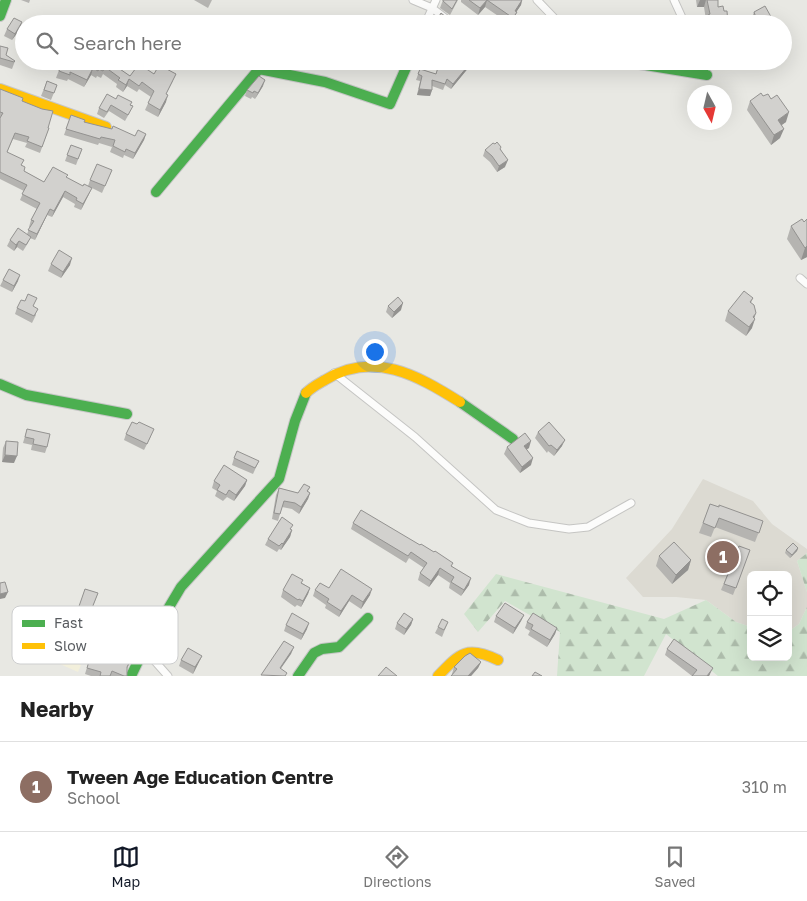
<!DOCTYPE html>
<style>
:root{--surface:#fff;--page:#f6f6f6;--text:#222;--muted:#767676;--line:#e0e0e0;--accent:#111827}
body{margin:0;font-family:"Golos Text",sans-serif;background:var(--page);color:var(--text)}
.controls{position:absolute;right:15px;bottom:15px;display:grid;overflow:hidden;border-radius:8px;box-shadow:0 5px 20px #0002}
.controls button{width:45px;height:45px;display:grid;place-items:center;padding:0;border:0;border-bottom:1px solid var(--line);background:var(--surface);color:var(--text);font:25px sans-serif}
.compass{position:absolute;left:687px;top:85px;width:45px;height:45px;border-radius:50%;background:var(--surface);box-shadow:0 5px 20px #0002;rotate:172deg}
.you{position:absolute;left:374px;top:351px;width:18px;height:18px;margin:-12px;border:4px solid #fff;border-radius:50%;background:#1a73e8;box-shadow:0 0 0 8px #1a73e833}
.badge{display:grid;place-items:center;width:32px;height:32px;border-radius:50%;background:var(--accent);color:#fff;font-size:16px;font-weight:700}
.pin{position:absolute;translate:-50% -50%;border:2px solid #fff;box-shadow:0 1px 5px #0006}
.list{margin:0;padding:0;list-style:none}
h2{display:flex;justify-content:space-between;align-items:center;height:65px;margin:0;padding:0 20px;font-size:21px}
h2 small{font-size:16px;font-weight:400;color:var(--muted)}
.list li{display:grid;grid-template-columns:32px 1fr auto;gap:15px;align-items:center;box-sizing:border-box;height:90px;padding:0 20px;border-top:1px solid var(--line)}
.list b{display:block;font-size:19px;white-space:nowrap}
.list p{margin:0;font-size:16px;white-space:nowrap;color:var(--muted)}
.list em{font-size:16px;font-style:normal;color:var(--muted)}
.icon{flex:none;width:28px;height:28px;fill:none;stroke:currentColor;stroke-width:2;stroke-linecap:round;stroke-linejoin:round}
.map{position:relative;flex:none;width:807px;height:676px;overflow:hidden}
.search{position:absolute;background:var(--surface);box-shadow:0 5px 20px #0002;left:15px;right:15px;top:15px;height:55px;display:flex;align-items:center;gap:12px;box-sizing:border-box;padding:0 18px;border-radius:28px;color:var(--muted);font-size:19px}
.sheet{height:155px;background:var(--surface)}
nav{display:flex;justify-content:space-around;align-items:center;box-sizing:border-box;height:70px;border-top:1px solid var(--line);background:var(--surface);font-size:14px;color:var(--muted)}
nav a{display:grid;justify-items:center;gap:2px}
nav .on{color:var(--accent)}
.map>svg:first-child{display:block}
</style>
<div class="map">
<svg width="807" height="676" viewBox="0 0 807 676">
<defs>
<pattern id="forest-firs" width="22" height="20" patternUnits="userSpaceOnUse" patternTransform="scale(1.25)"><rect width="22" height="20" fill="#d1e4cf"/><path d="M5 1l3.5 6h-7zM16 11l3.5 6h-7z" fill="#adbcab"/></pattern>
</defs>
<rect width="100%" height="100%" fill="#e8e8e3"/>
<!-- commercial -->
<path fill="#f2efdb" d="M22 643 40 658 35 664 15 650Z
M63 657 81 665 78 672 60 664Z"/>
<!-- education -->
<path fill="#dcdad2" d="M703 479 753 501 772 524 807 549V553L797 561 807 592V607L799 624 788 632V575H751V627L736 622 706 600 676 597H643L626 578 672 529Z"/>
<!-- forest -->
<path fill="url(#forest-firs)" d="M807 553V592L797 561Z
M496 574 664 619 706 600 736 622 751 627V657H788V632L799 624 807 607V676H718L666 634 644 676H557L560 632 505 601 478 632 464 614Z"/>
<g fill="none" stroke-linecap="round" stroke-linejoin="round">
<defs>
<path id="street" d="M413 0 432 8 453 24
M537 0 560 24
M674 0 685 24
M425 24 436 0
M701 61 707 75
M800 278 807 284
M334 373 415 437 496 510 529 523 569 529 588 527 631 503
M144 649 168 676"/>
<path id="fast" d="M0 16 6 0
M621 61 707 75
M156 192 259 69 325 82 390 104 409 61
M0 384 26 395 127 414
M460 402 513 439
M131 676 144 649 181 587 279 479 295 421 306 393
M298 676 314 653 322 649 339 647 368 618"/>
<path id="slow" d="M0 89 106 127
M306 393C312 387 318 384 325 380 373 350 417 375 460 402
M438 676C460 653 467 645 498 660"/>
</defs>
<!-- street casing -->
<use href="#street" stroke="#c5c5c3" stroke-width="9"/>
<!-- fast casing -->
<use href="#fast" stroke="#c6c6c6" stroke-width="12"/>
<!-- slow casing -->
<use href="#slow" stroke="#c6c6c6" stroke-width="12"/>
<!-- street -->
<use href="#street" stroke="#fcfcfb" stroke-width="7"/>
<!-- fast -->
<use href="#fast" stroke="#4caf50" stroke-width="10"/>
<!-- slow -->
<use href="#slow" stroke="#ffc107" stroke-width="10"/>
</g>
<!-- wall -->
<path fill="#b5b4b1" d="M21 0H30L29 3Z
M194 0H212L208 8Z
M443 0H458L450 15 440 8Z
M461 0H522L521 5 516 12 514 19 510 24 485 7 478 15 461 2Z
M696 0H718V7L724 11 728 24H704L706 20 704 7H697Z
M754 12 775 24H754L752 18Z
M7 29H20L12 40 4 36Z
M0 47 6 55 15 61 12 69 0 65Z
M42 61H55L54 66 42 63Z
M81 61H120L117 67 130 76 154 74 173 81 166 94V102L158 117 145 110 151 97 139 89 137 92 127 86 123 92 116 87 117 84 103 74 101 78 97 76 96 78 91 75 84 87 68 79 67 81 56 78 62 62 79 67Z
M440 61H474L451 89 445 85 443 90 432 86V90L430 96 417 95 420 81 416 80 420 69 436 74Z
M754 61H765L761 68 753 63Z
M47 81 57 85 51 100 41 96Z
M263 86 255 99 252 97 251 99 245 96 247 90Z
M0 89 22 101 48 128H49L40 153 25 147 27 143 13 139 7 152 22 165 24 171 44 182 67 178 83 186H88L90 180 112 170 102 193 90 187 89 194 81 210 74 207 75 204 63 197 52 217 47 215 35 240 30 238 28 243 23 251 17 247 14 251 7 246 10 240 27 234 30 227H29L31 220 37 209 20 200 24 191 0 179Z
M763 96 786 122 781 125 780 138 771 145 747 110 750 101Z
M116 99 131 105 130 112 125 121 109 111 104 118 97 114 99 108Z
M71 115 84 122 135 136 146 134 144 140 133 159 124 155 123 158 110 152 112 147 99 143 98 145 64 135Z
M71 145 82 149 76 165 65 161Z
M501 149 505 167 497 172 490 162 483 156 485 150Z
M807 219V257L801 260 787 239 791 226 804 222Z
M51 264 70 265 61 278 48 271Z
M3 280 18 281 12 292 0 286Z
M753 298 751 303 752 328 746 336 725 321 728 311Z
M33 306 36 315 32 323 15 314 17 308Z
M388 306 401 310 392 318 386 312Z
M137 424 151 436 144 450 124 440 126 434Z
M27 429 47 447 45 453 31 450 32 445 23 443Z
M538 432 562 446 554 456 548 451 547 453 535 438Z
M6 441 14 463 2 462 3 448Z
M507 447 529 448 527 449 531 465 520 473 504 454Z
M234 458 259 461 253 474 232 465Z
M247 480 245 486 234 501 227 497 223 501 215 496 217 491 212 488 214 481Z
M310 487 308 491 310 493 308 499 299 514 292 509 282 507 278 521 272 519 276 495 279 488 298 493Z
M710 504 763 521 755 542 715 527 711 537 699 533Z
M353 523 452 566 469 585 461 596 449 588 450 583 438 575 429 587 418 580 420 573 424 568 409 558 406 563 351 529Z
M291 530H292L290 537 281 550 279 549 277 552 265 545 268 539Z
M739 546 750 550 733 595 721 590Z
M798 548 797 551 790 558 785 553 786 550Z
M659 556 691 560 688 570 672 584 656 566Z
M302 583 310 588 308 594 301 607 297 605 295 607 281 597 283 590Z
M329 588 370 595 361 609 349 601 339 617 325 608 326 605 313 596 315 590Z
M85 589 98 593 86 625 74 622Z
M109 610 119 626 117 632 103 629Z
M524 615 521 621 513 634 494 622 496 616Z
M413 619 411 625 404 635 395 629 397 623Z
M73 622 95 630 91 641 88 640 87 643 119 656 135 653 127 669V676H91L85 674 88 664 83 662 84 660 69 655 74 636 68 634Z
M448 622 442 637 435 633 438 627Z
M527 622 557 628 555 634 547 647 528 635 530 631 525 628Z
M286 625 307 629 301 640 284 631Z
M667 649 710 674 709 676H692L665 655Z
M202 656 193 674 179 666 181 660Z
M481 662 478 668 471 676H451L453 674H452L454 667Z"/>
<!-- shaded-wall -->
<path fill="#939290" d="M487 0 485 7 478 15 480 8Z
M522 0 521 5 513 17 515 11Z
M700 0H706L704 7H697Z
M517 12 514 19 510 24 513 18Z
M22 22 20 29 12 40 15 34Z
M472 61H474L451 89 453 84Z
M93 68 91 75 84 87 87 80Z
M129 79 127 86 123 92 126 85Z
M265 80 263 86 255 99 258 93Z
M419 89 432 90 430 96 417 95Z
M168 95 166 102 158 117 160 110Z
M789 112 786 122 775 130 778 120Z
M784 129 780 138 771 145 774 135Z
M146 134 144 140 133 159 135 153Z
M508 160 505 167 497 172 499 166Z
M92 188 81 210 83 204Z
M65 191 63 197 52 217 54 211Z
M50 209 47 215 35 240 37 234Z
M19 241 17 247 14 251 16 245Z
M807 246V257L801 260 805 248Z
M72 258 70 265 61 278 63 272Z
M20 275 18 281 12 292 14 286Z
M403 303 401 310 392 318 394 312Z
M756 313 753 322 755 319 752 328 746 336 753 317Z
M565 440 562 446 554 456 557 450Z
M531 441 529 448 522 452 524 446Z
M5 455 17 456 14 463 2 462Z
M533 458 531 465 520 473 522 467Z
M247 480 245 486 234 501 236 495Z
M310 493 308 499 299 514 301 507Z
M292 530 290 537 281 550 283 544Z
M798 548 797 551 790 558 792 555Z
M691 560 688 570 672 584 676 575Z
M440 568 438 575 429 587 431 581Z
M471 578 469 585 461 596 464 590Z
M310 588 308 594 301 607 303 601Z
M372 589 370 595 361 609 363 602Z
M8 592 5 598 0 599V594Z
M352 595 349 601 339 617 341 611Z
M524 615 521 621 513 634 515 628Z
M413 619 411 625 404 635 406 629Z
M309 623 307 629 301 640 303 634Z
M557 628 555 634 547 647 550 640Z
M294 647 291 654 277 674 280 668Z
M202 656 193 674 195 667Z
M481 662 478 668 471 676H468Z
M713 668 709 676H707Z"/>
<!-- building -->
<path fill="#d2d1ce" stroke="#939290" d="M443 0H457L452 9 443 1Z
M469 0H522L515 11 517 12 513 18 487 0 480 8Z
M707 0H718V7L723 6 724 11H727L728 24H709L708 15 710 14Z
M765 6 775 24H756L758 23 754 12Z
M441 13 451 21 450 24H436L435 23Z
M14 18 22 22 15 34 7 29Z
M63 18 77 22V24H62Z
M33 22 42 24H33Z
M0 46 8 48 6 55 15 61 14 62 0 58Z
M81 61H120L117 67 130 76 139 64 154 74 158 67 160 68 161 66 176 74 166 94 168 95 160 110 148 103 154 91 142 82 139 86 129 79 126 85 118 80 120 78 105 67 103 71 99 69 98 71 93 68 87 80 70 72V75L59 71 62 62 79 67Z
M440 61H472L453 84 447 79 445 84 432 80V90L419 89 422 76 418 74 420 69 436 74Z
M259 76 265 80 258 93 254 91 253 93 247 90Z
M47 81 57 85 54 93 44 90Z
M0 89 23 98 22 101 42 109 53 111 48 128H49L42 147 27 141 29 137 15 133 7 152 24 160 21 165 25 167 24 171 44 182 53 167 68 175 66 177 83 186 84 184 92 188 83 204 76 200 77 198 65 191 54 211 50 209 37 234 28 230 34 221 31 220 40 203 22 194 27 185 0 172V118L3 113 0 112Z
M761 93 763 96 768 94 771 99 777 95 789 112 778 120 784 129 774 135 750 101Z
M107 94 116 99 118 95 132 102 130 105 133 106 128 115 111 105 107 112 99 108Z
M71 115 85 120 84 122 112 129 113 126 135 136 138 130 146 134 135 153 126 149 125 152 113 146 115 140 101 137 100 139 66 129Z
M497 142 501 147 500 149 508 160 499 166 492 156 485 150 493 143 495 144Z
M71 145 82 149 78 159 67 155Z
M97 164 112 170 105 186 90 180Z
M802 219 804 222 807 219V246L805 248 791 226Z
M18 228 31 237 26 245 19 241 16 245 10 240Z
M59 250 72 258 63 272 51 264Z
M9 269 20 275 14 286 3 280Z
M744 291 753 298 750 302 754 305 756 313 753 317 755 319 749 327 728 311Z
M28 294 37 298 33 306 38 309 34 316 17 308 21 300 25 301Z
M398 297 403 303 394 312 388 306Z
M132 422 137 424 139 422 154 429 147 444 126 434Z
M549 422 565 440 557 450 551 445 549 446 538 432Z
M27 429 50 434 47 447 33 444 34 439 25 437Z
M525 433 531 441 524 446 533 458 522 467 507 447Z
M6 441 18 442 17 456 5 455Z
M237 451 259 461 255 468 234 458Z
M224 465 247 480 236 495 229 490 226 495 217 490 220 485 214 481Z
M304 484 310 487 307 491 310 493 301 507 295 503 284 501 280 514 274 513 279 488 298 493Z
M710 504 719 507V505L763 521 759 533 719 518 715 528 703 523Z
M361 510 420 545 421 544 434 552 435 551 453 563 451 566 471 578 464 590 451 582 454 577 440 568 431 581 420 573 427 563 411 552 408 556 353 523Z
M282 517 293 525 290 529 292 530 283 544 282 543 279 546 268 539Z
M674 542 691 560 676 575 659 556Z
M793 543 798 548 792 555 786 550Z
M739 546 750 550 736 588 724 584Z
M341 569 372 589 363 602 352 595 341 611 327 602 329 599 315 590 320 583 329 588Z
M292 574 303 580 301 583 310 588 303 601 299 599 298 600 283 590Z
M5 582 8 592 0 594V583Z
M85 589 98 593 88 618 76 615Z
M505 603 524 615 515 628 496 616Z
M292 613 309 623 303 634 286 625Z
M404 613 413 619 406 629 397 623Z
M533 613 557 628 550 640 531 629 533 625 527 622Z
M442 619 448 622 444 630 438 627Z
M73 622 95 630 93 635 84 632 82 637 89 639 87 643 102 647 101 649 119 656 125 642 137 647 127 667V676H124L112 671 110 676H100L101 672 87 668 90 658 85 656 86 654 71 649 77 630 71 628Z
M674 639 713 668 707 676H692L697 670 667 649Z
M284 641 294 647 280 668 287 673 285 676 261 675Z
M188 648 202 656 195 667 181 660Z
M470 653 481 662 468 676H451L457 669 454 667 465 656Z
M386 667 397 676H378Z
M535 672 542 676H532Z"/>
<!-- legend -->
<rect x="12" y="606" width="166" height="58" rx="8" fill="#fff" stroke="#cdcecf" stroke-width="1"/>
<rect x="22" y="620" width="23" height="7" fill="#4caf50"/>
<rect x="22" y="643" width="23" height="6" fill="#ffc107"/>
<g font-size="14" fill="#595c60">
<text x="54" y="628">Fast</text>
<text x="54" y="651">Slow</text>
</g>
</svg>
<div class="controls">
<button><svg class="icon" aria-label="locate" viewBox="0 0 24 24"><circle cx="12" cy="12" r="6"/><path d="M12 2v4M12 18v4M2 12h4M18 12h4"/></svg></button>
<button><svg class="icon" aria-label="layers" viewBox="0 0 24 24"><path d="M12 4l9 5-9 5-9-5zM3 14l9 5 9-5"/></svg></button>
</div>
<svg class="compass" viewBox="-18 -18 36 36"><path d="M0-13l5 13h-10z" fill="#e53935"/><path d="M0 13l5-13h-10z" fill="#767676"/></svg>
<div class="you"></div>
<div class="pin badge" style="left:723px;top:557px;background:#8d6e63">1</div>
<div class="search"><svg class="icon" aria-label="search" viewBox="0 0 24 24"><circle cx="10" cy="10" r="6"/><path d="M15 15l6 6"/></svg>Search here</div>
</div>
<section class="sheet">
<h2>Nearby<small></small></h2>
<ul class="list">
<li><span class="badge" style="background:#8d6e63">1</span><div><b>Tween Age Education Centre</b><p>School</p></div><em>310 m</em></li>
</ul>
</section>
<nav>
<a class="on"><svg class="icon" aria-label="map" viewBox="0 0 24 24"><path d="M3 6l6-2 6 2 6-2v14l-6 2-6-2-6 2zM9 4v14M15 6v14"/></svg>Map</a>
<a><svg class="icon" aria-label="directions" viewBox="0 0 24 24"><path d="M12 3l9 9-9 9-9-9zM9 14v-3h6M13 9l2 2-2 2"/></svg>Directions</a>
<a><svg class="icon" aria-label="saved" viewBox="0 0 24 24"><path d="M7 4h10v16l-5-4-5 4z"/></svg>Saved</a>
</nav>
